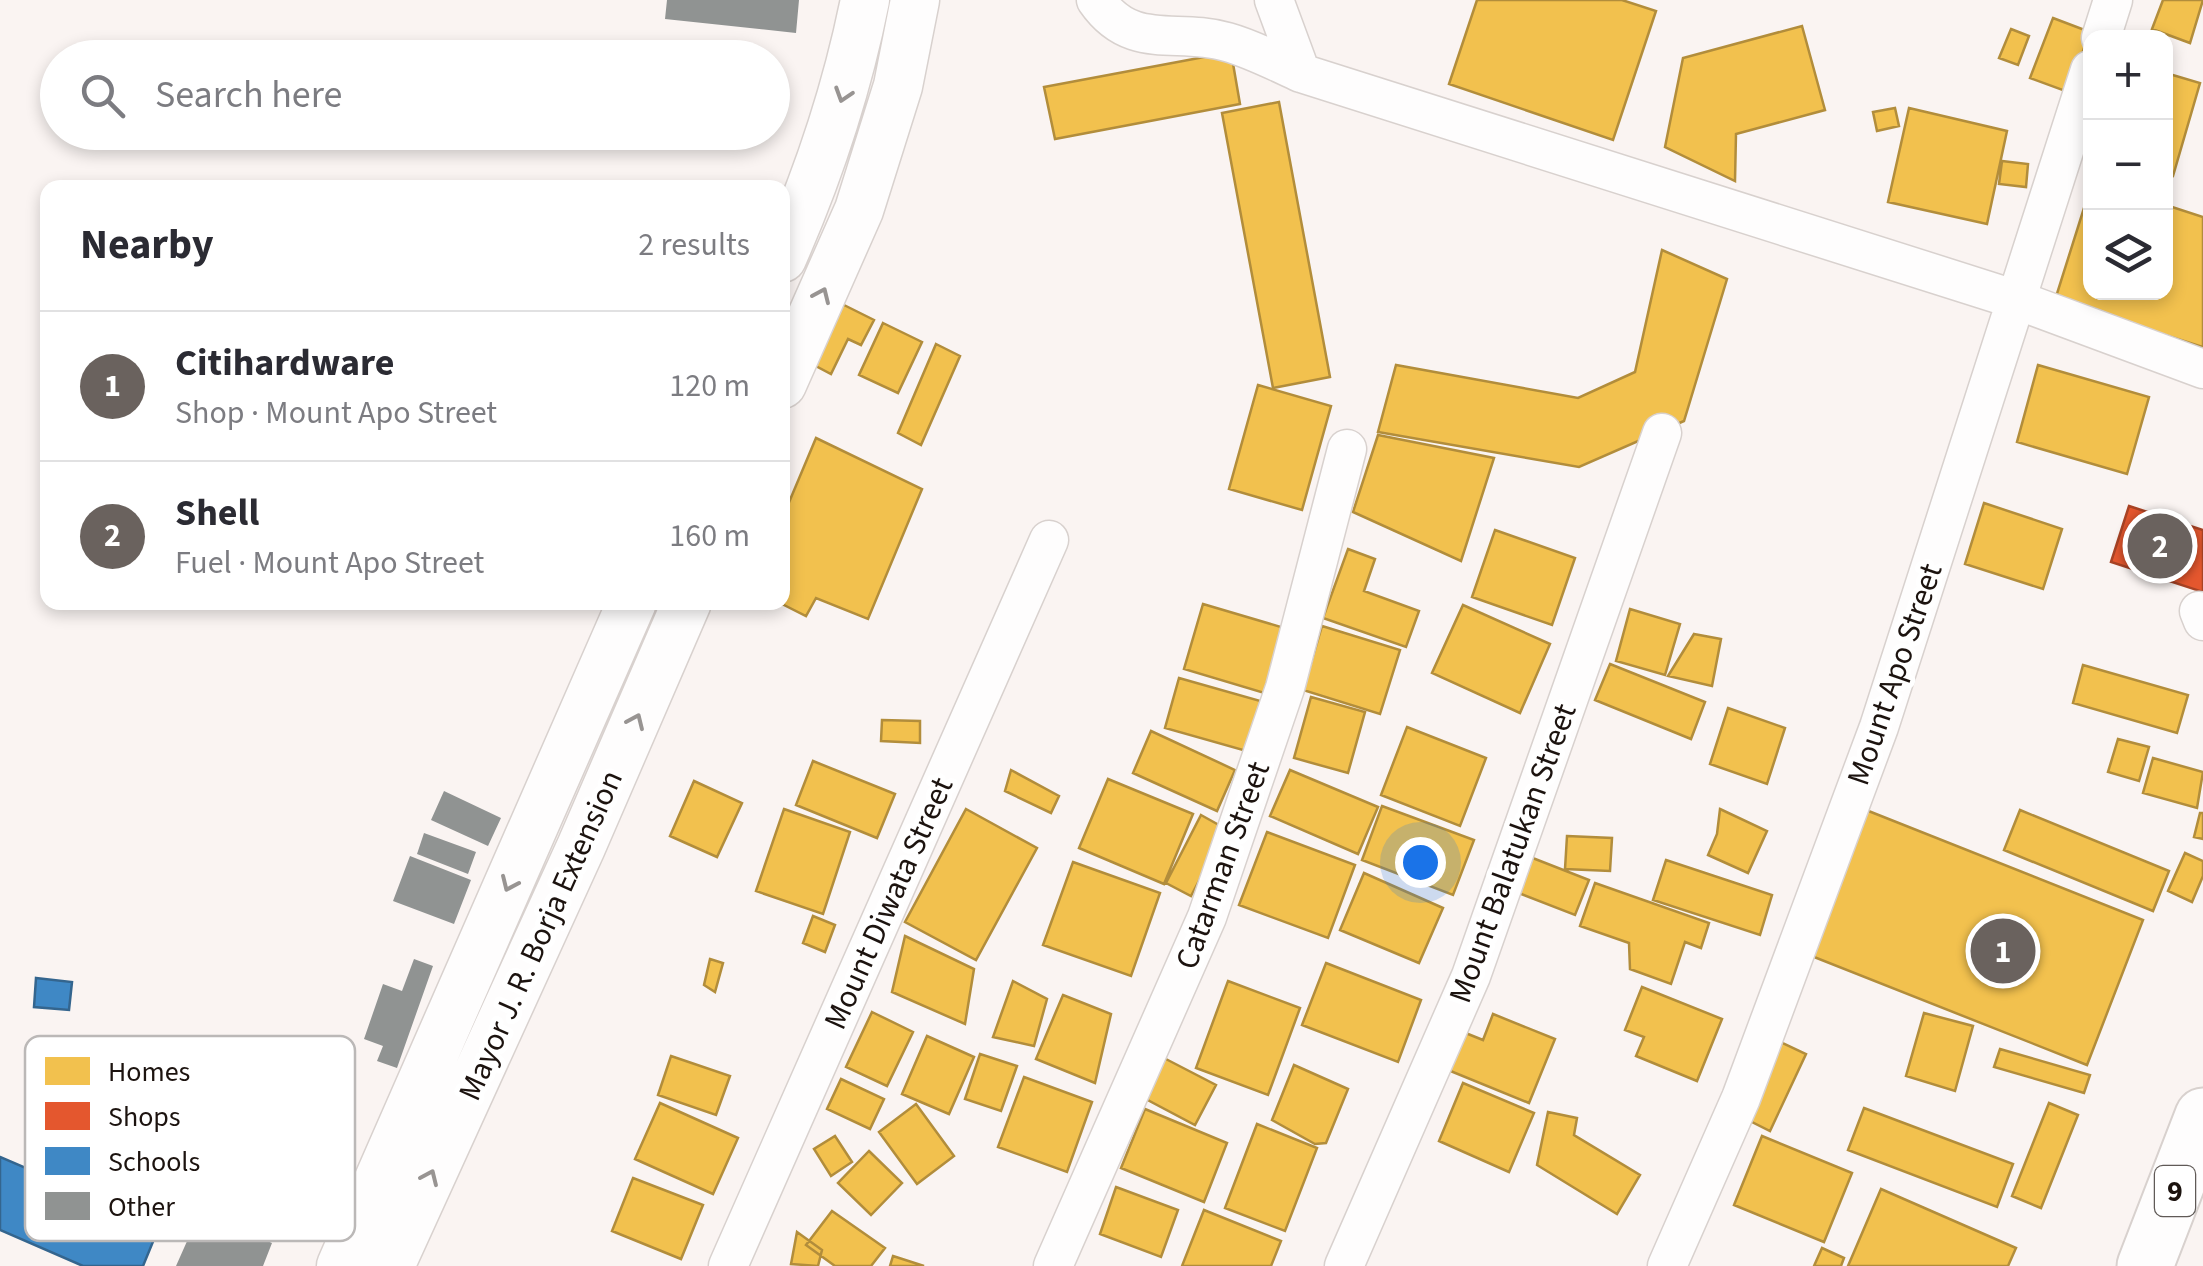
<!DOCTYPE html>
<meta charset="utf-8">
<style>
:root{--surface:#fff;--page:#f7f7f7;--text:#2b2b33;--muted:#7c7c81;--line:#e1e1e2;--accent:#6a625e}
body{margin:0;font-family:"Source Sans 3",sans-serif;background:var(--page);color:var(--text)}
.controls{position:absolute;right:30px;top:30px;display:grid;overflow:hidden;border-radius:20px;box-shadow:0 5px 15px #0003}
.controls button{width:90px;height:90px;display:grid;place-items:center;padding:0;border:0;border-bottom:2px solid var(--line);background:var(--surface);color:var(--text);font:50px sans-serif}
.you{position:absolute;left:1420px;top:862px;width:35px;height:35px;margin:-25px;border:8px solid #fff;border-radius:50%;background:#1a73e8;box-shadow:0 0 0 15px #1a73e833}
.badge{display:grid;place-items:center;width:65px;height:65px;border-radius:50%;background:var(--accent);color:#fff;font-size:32px;font-weight:700}
.pin{position:absolute;translate:-50% -50%;border:5px solid #fff;box-shadow:0 2px 10px #0006}
.list{margin:0;padding:0;list-style:none}
h2{display:flex;justify-content:space-between;align-items:center;height:130px;margin:0;padding:0 40px;font-size:42px}
h2 small{font-size:32px;font-weight:400;color:var(--muted)}
.list li{display:grid;grid-template-columns:65px 1fr auto;gap:30px;align-items:center;box-sizing:border-box;height:150px;padding:0 40px;border-top:2px solid var(--line)}
.list b{display:block;font-size:38px;white-space:nowrap}
.list p{margin:0;font-size:32px;white-space:nowrap;color:var(--muted)}
.list em{font-size:32px;font-style:normal;color:var(--muted)}
.icon{flex:none;width:55px;height:55px;fill:none;stroke:currentColor;stroke-width:2;stroke-linecap:round;stroke-linejoin:round}
.map{position:relative;flex:none;width:2203px;height:1266px;overflow:hidden}
.search{position:absolute;background:var(--surface);box-shadow:0 5px 15px #0003;left:40px;top:40px;width:750px;height:110px;display:flex;align-items:center;gap:25px;box-sizing:border-box;padding:0 35px;border-radius:55px;color:var(--muted);font-size:38px}
.panel{position:absolute;background:var(--surface);box-shadow:0 5px 15px #0003;left:40px;top:180px;width:750px;height:430px;border-radius:20px}
.map>svg:first-child{display:block}
</style>
<div class="map">
<svg width="2203" height="1266" viewBox="0 0 2203 1266">
<rect width="100%" height="100%" fill="#faf4f2"/>
<!-- homes -->
<path fill="#f2c14e" stroke="#b28d3b" stroke-width="2.5" d="M1477 0H1622L1656 11 1613 140 1449 84Z
M2163 0H2203L2190 43 2152 29Z
M2053 18 2090 32 2068 92 2030 78Z
M1802 26 1825 110 1736 134 1735 181 1665 147 1683 58Z
M2011 29 2029 36 2018 65 1999 58Z
M1231 52 1240 104 1055 139 1044 87Z
M2166 73 2200 83 2173 176 2166 174Z
M1279 102 1330 377 1273 388 1222 113Z
M1895 108 1899 126 1877 131 1873 112Z
M1909 108 2007 131 1987 224 1888 202Z
M2002 161 2028 164 2026 187 1999 184Z
M2090 189V292H2166V205L2203 217V347L2055 300Z
M1662 250 1727 279 1684 421 1579 467 1378 432 1396 365 1578 398 1635 372Z
M842 304 874 320 861 345 848 339 831 374 812 364Z
M883 323 922 342 898 393 859 375Z
M936 344 960 356 921 445 898 433Z
M2038 365 2149 397 2127 474 2017 442Z
M1258 385 1331 406 1302 510 1229 489Z
M1378 435 1494 458 1461 561 1353 512Z
M816 438 922 489 868 619 816 598 806 616 778 602H782V519Z
M1984 503 2062 529 2043 589 1965 564Z
M1495 530 1575 558 1552 625 1472 597Z
M1348 549 1375 559 1364 591 1419 611 1406 647 1323 618Z
M1203 604 1291 630 1271 695 1184 669Z
M1463 605 1550 644 1520 713 1432 673Z
M1630 609 1680 624 1665 675 1616 661Z
M1322 626 1400 650 1380 714 1303 690Z
M1694 634 1721 639 1712 686 1668 676Z
M1610 664 1705 702 1691 739 1595 700Z
M2083 665 2188 695 2177 733 2073 703Z
M1179 678 1264 702 1250 752 1165 728Z
M1311 697 1365 712 1348 773 1294 758Z
M1728 708 1785 728 1767 784 1710 764Z
M882 720 920 721V743L881 741Z
M1407 727 1486 758 1460 826 1381 795Z
M1151 731 1235 770 1217 811 1133 773Z
M2118 739 2149 747 2139 781 2108 772Z
M2153 758 2203 772 2197 808 2143 793Z
M813 761 895 794 877 838 796 805Z
M1011 770 1059 796 1051 813 1005 791Z
M1290 770 1378 807 1358 854 1270 816Z
M1108 779 1193 814 1164 884 1079 848Z
M694 781 742 803 717 857 670 836Z
M1382 806 1474 840 1453 895 1362 860Z
M784 809 850 832 823 914 756 891Z
M966 809 1037 848 976 960 905 922Z
M1720 809 1767 831 1748 873 1708 855 1717 834Z
M1866 810 2143 920 2087 1065 1809 955Z
M2020 810 2169 871 2153 911 2004 850Z
M2200 813H2203V839L2194 837Z
M1201 815 1226 829 1191 896 1166 883Z
M1267 832 1355 865 1328 938 1239 905Z
M1567 836 1612 838 1610 871 1565 869Z
M2185 853 2203 861V876L2192 902 2168 891Z
M1525 855 1589 880 1575 915 1511 890Z
M1666 860 1772 895 1760 935 1653 900Z
M1073 862 1160 893 1131 976 1043 945Z
M1364 873 1443 908 1419 963 1340 930Z
M1595 883 1709 923 1701 948 1685 942 1671 984 1630 969 1629 943 1580 926Z
M813 916 835 925 825 952 803 943Z
M905 936 974 969 965 1024 892 992Z
M710 959 723 963 715 992 704 985Z
M1326 963 1421 1000 1398 1062 1302 1025Z
M1013 981 1047 999 1034 1046 993 1037Z
M1228 981 1300 1008 1268 1095 1196 1068Z
M1642 987 1722 1019 1697 1081 1636 1056 1644 1037 1625 1030Z
M1063 995 1111 1014 1095 1083 1036 1059Z
M872 1012 913 1032 887 1086 846 1067Z
M1924 1013 1973 1026 1955 1091 1906 1076Z
M1493 1014 1555 1039 1529 1103 1448 1070 1463 1032 1483 1040Z
M927 1036 974 1057 949 1114 902 1094Z
M1776 1040 1806 1054 1770 1131 1740 1116Z
M2000 1049 2090 1075 2084 1093 1994 1067Z
M980 1054 1017 1066 1001 1111 965 1099Z
M671 1056 730 1076 716 1115 658 1095Z
M1162 1057 1216 1085 1195 1125 1142 1097Z
M1294 1065 1348 1089 1326 1143 1315 1144 1272 1120Z
M1024 1077 1092 1102 1067 1172 998 1147Z
M841 1079 884 1099 870 1129 827 1109Z
M1463 1083 1534 1113 1509 1172 1439 1141Z
M660 1103 738 1138 713 1194 635 1159Z
M2049 1103 2078 1115 2041 1208 2012 1196Z
M916 1104 954 1156 917 1184 879 1132Z
M1864 1108 2013 1164 1997 1207 1848 1150Z
M1145 1109 1227 1143 1204 1202 1121 1168Z
M1548 1112 1577 1118 1574 1135 1640 1175 1617 1214 1537 1165Z
M1257 1124 1317 1148 1285 1231 1225 1208Z
M835 1136 852 1162 831 1176 814 1149Z
M1762 1136 1852 1173 1824 1242 1734 1205Z
M869 1151 902 1183 871 1215 838 1183Z
M633 1178 703 1205 681 1259 612 1231Z
M1116 1187 1178 1210 1161 1257 1100 1234Z
M1881 1189 2016 1248 2008 1266H1848Z
M1204 1210 1281 1241 1271 1266H1182Z
M832 1211 885 1248 871 1266H835L806 1245Z
M797 1232 822 1250 818 1266 791 1264Z
M1822 1248 1844 1258 1841 1266H1814Z
M893 1256 924 1266H890Z"/>
<!-- shops -->
<path fill="#e4572e" stroke="#a84325" stroke-width="2.5" d="M2129 506 2203 530V592L2111 562Z"/>
<!-- schools -->
<path fill="#3f88c5" stroke="#34658e" stroke-width="2.5" d="M36 978 72 982 69 1010 34 1007Z
M0 1157 107 1203 116 1188 166 1210 143 1266H83L0 1230Z"/>
<!-- building -->
<path fill="#909392" d="M667 0H799L796 33 665 19Z
M444 791 501 818 488 846 431 820Z
M424 833 476 852 468 874 417 854Z
M410 856 471 880 454 924 393 901Z
M414 959 433 966 397 1068 377 1061 383 1046 364 1039 383 984 402 991Z
M200 1212 272 1243 263 1266H176Z"/>
<g fill="none" stroke-linecap="round" stroke-linejoin="round">
<defs>
<path id="minor" d="M1096 0C1132 52 1176 27 1227 42 1252 49 1277 62 1301 73L2017 300 2203 369
M1274 0 1301 73
M2101 38 2113 0
M2199 611 2203 621
M728 1266 1049 540
M1053 1266 1207 917 1285 688 1347 449
M1344 1266 1471 976 1662 433
M1667 1266 1741 1098 1879 727 2090 70"/>
<path id="major" d="M782 258C819 174 847 90 865 0
M782 384 859 210 898 86 915 0
M341 1266 632 602
M390 1266 581 847 687 602"/>
<path id="highway" d="M2145 1266 2203 1116"/>
</defs>
<!-- minor casing -->
<use href="#minor" stroke="#d8d1ce" stroke-width="41"/>
<!-- major casing -->
<use href="#major" stroke="#d8d1ce" stroke-width="51"/>
<!-- highway casing -->
<use href="#highway" stroke="#d8d1ce" stroke-width="59"/>
<!-- minor -->
<use href="#minor" stroke="#fefdfd" stroke-width="38"/>
<!-- major -->
<use href="#major" stroke="#fefdfd" stroke-width="48"/>
<!-- highway -->
<use href="#highway" stroke="#fefdfd" stroke-width="55"/>
</g>
<!-- one-way arrows -->
<defs><path id="oneway-chevron" d="M-2-3.5L2.5 0L-2 3.5" fill="none" stroke-width="1.6" stroke-linecap="round" stroke-linejoin="round" transform="scale(2.5)"/></defs>
<g stroke="#989492">
<use href="#oneway-chevron" transform="translate(843 95) rotate(108)"/>
<use href="#oneway-chevron" transform="translate(822 295) rotate(-66)"/>
<use href="#oneway-chevron" transform="translate(636 721) rotate(-66)"/>
<use href="#oneway-chevron" transform="translate(509 884) rotate(114)"/>
<use href="#oneway-chevron" transform="translate(430 1177) rotate(-66)"/>
</g>
<g text-anchor="middle" stroke-width="10" stroke-linejoin="round" paint-order="stroke">
<!-- shield labels -->
<rect fill="#fff" stroke="#605a57" stroke-width="2.5" x="2155" y="1166" width="40" height="50" rx="8"/>
<g font-size="30" font-weight="bold" fill="#1c130f">
<text x="2175" y="1201">9</text>
</g>
<!-- street labels -->
<g font-size="32" fill="#1c130f" stroke="#fff">
<text transform="translate(1894 674) rotate(-71)" y="11">Mount Apo Street</text>
<text transform="translate(1512 853) rotate(-70)" y="11">Mount Balatukan Street</text>
<text transform="translate(1222 865) rotate(-70)" y="11">Catarman Street</text>
<text transform="translate(888 903) rotate(-66)" y="11">Mount Diwata Street</text>
<text transform="translate(540 935) rotate(-66)" y="11">Mayor J. R. Borja Extension</text>
</g>
</g>
<!-- legend -->
<rect x="25" y="1036" width="330" height="205" rx="15" fill="#fff" stroke="#bbb8b7" stroke-width="2.5"/>
<rect x="45" y="1057" width="45" height="28" fill="#f2c14e"/>
<rect x="45" y="1102" width="45" height="28" fill="#e4572e"/>
<rect x="45" y="1147" width="45" height="28" fill="#3f88c5"/>
<rect x="45" y="1192" width="45" height="28" fill="#909392"/>
<g font-size="28" fill="#1c130f">
<text x="108" y="1081">Homes</text>
<text x="108" y="1126">Shops</text>
<text x="108" y="1171">Schools</text>
<text x="108" y="1216">Other</text>
</g>
</svg>
<div class="controls">
<button>+</button>
<button>−</button>
<button><svg class="icon" aria-label="layers" viewBox="0 0 24 24"><path d="M12 4l9 5-9 5-9-5zM3 14l9 5 9-5"/></svg></button>
</div>
<div class="you"></div>
<div class="pin badge" style="left:2003px;top:951px">1</div>
<div class="pin badge" style="left:2160px;top:546px">2</div>
<div class="search"><svg class="icon" aria-label="search" viewBox="0 0 24 24"><circle cx="10" cy="10" r="6"/><path d="M15 15l6 6"/></svg>Search here</div>
<section class="panel">
<h2>Nearby<small>2 results</small></h2>
<ul class="list">
<li><span class="badge">1</span><div><b>Citihardware</b><p>Shop · Mount Apo Street</p></div><em>120 m</em></li>
<li><span class="badge">2</span><div><b>Shell</b><p>Fuel · Mount Apo Street</p></div><em>160 m</em></li>
</ul>
</section>
</div>
